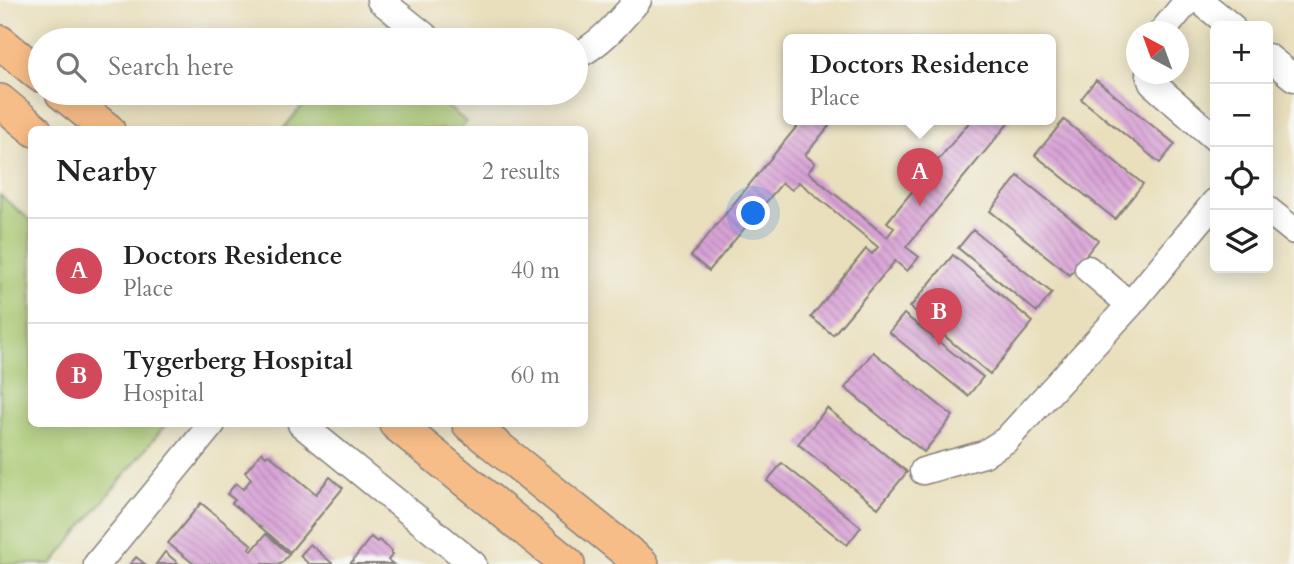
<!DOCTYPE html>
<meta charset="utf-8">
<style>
:root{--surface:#fff;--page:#f2f2f2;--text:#222;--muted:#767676;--line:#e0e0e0;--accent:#d1495b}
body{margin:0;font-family:Cardo,serif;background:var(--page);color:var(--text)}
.controls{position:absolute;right:21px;top:21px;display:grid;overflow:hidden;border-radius:10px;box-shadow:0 4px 18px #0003}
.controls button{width:63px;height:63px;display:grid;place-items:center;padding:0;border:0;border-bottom:2px solid var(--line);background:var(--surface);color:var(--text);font:35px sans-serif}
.compass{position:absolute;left:1126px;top:21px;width:63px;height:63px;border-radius:50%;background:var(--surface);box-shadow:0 4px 18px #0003;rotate:319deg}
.you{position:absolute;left:754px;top:214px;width:24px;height:24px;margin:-18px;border:5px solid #fff;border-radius:50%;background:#1a73e8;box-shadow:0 0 0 10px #1a73e833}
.badge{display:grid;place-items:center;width:46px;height:46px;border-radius:50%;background:var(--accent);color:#fff;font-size:23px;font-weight:700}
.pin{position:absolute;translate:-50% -58px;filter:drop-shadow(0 2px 4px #0008)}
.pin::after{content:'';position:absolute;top:37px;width:24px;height:21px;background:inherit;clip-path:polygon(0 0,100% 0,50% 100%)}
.popup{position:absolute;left:783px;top:34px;width:273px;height:91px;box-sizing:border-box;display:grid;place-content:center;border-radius:10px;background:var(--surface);filter:drop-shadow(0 2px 5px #0005);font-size:23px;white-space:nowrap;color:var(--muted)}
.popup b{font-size:26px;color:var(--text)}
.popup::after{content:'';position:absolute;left:50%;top:100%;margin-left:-14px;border:14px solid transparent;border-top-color:var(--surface)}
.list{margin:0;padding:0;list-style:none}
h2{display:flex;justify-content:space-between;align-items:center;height:91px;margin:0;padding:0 28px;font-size:30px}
h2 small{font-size:23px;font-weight:400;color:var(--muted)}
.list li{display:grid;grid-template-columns:46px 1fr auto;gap:21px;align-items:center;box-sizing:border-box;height:105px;padding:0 28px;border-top:2px solid var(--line)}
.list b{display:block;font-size:26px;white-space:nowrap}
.list p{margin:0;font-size:23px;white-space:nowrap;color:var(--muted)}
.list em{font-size:23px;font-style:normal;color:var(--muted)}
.icon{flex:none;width:38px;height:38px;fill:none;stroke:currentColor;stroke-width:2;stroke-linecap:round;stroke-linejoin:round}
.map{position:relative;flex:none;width:1294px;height:564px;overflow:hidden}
.search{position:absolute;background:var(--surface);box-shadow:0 4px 18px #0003;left:28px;top:28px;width:560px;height:77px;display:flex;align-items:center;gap:18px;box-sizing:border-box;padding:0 24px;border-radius:38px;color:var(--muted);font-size:26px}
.panel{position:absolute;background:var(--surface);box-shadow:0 4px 18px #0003;left:28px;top:126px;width:560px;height:301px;border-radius:10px}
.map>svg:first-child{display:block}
</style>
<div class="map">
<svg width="1294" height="564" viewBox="0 0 1294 564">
<defs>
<pattern id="building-back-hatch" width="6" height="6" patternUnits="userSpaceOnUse" patternTransform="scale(1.75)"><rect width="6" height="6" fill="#d9a2d6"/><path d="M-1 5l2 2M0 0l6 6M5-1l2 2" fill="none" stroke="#b084af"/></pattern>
</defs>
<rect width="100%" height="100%" fill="#f6f6f2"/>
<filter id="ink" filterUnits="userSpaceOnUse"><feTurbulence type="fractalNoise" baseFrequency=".0143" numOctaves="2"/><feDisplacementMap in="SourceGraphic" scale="14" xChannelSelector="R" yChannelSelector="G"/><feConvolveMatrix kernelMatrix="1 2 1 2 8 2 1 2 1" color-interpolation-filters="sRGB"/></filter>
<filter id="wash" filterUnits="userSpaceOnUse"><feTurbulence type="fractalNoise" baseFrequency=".00686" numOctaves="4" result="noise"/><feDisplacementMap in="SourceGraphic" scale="28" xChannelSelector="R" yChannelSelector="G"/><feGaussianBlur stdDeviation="1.57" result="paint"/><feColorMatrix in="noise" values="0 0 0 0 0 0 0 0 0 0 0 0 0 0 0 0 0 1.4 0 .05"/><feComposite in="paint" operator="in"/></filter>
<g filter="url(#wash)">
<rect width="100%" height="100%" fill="#e9dfbc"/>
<!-- park -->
<path fill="#a8c76f" stroke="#657455" stroke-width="2" d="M313 93H431L466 122 460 130 283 129Z
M0 195 31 221 32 424H166L52 564H0Z"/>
<g id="blocks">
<!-- building -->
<path fill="url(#building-back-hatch)" d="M1096 80 1175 144 1160 163 1081 99Z
M802 120H834L805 155 815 163 808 172 887 237 894 228 887 222 971 120H1011L906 247 919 257 907 271 895 261 833 335 811 317 866 249 872 254 878 247 799 182 792 190 782 183 709 271 691 256Z
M1064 120 1143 184 1115 219 1035 155Z
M1018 176 1098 240 1070 275 990 211Z
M973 230 1052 293 1037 312 958 248Z
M953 255 1033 322 990 374 910 307Z
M904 314 983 377 968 396 889 332Z
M873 352 953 416 924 452 845 388Z
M827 408 907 472 878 508 798 444Z
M262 452 266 456 268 454 316 494 330 477 343 488 290 552 232 503 235 500 227 494 236 483 243 489 251 479 245 472Z
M782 463 861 527 847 545 767 481Z
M201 503 252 545 249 548 252 551 266 534 289 554 281 564H194L168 543Z
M371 537 377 542 379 540 392 551 391 553 393 554 388 560 393 564H350Z
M310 544 333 564H309L300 556Z
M165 552 179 564H156Z
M136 557 145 564H130Z"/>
</g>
</g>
<g filter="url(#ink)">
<use href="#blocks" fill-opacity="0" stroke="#86807c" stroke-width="2"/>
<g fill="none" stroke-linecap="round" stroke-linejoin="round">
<defs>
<path id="minor" d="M380 0 430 40
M1199 0 1231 26
M1162 32 1188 0
M576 56C601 44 620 21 638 0
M1268 57 1294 78
M1149 74 1152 83 1215 138
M1268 210 1294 231
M1088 269 1130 305
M301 424 473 564
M923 471 984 454 1006 440 1130 305 1215 202
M97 564 212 424"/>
<path id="major" d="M0 42 40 75
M62 93 108 130
M0 101 35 130
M396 424 568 564
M469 424 642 564"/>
</defs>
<!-- minor casing -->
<use href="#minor" stroke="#86807c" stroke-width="29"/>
<!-- major casing -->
<use href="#major" stroke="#86807c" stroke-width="36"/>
<!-- minor -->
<use href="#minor" stroke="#fff" stroke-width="26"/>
<!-- major -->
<use href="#major" stroke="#f7bd88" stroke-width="33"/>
</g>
</g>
</svg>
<div class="controls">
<button>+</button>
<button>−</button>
<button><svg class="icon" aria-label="locate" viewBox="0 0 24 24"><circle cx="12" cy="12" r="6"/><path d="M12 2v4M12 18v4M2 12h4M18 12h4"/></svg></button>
<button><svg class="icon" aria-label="layers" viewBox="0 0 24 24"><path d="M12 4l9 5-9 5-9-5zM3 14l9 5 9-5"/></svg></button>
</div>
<svg class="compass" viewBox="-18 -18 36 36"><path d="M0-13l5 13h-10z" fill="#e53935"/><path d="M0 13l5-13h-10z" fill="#767676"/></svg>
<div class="you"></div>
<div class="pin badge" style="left:920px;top:206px">A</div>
<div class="popup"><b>Doctors Residence</b>Place</div>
<div class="pin badge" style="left:939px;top:346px">B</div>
<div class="search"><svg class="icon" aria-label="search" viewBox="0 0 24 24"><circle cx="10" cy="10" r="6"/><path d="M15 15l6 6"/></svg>Search here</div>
<section class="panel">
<h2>Nearby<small>2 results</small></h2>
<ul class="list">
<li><span class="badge">A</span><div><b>Doctors Residence</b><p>Place</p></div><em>40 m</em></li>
<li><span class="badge">B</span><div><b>Tygerberg Hospital</b><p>Hospital</p></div><em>60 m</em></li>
</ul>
</section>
</div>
